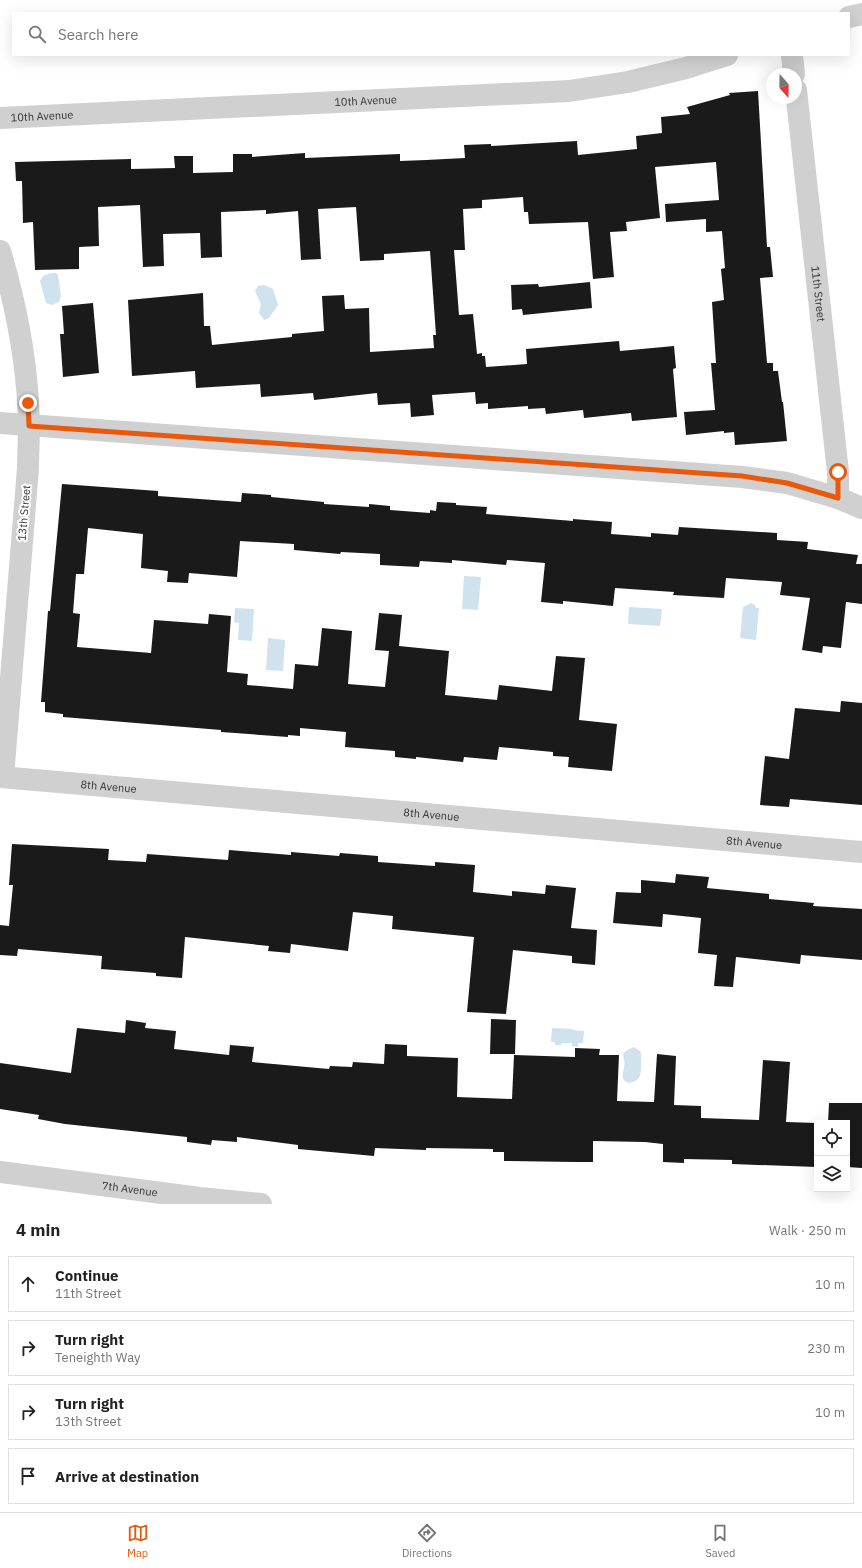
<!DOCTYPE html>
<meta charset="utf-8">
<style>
:root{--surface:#fff;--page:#f6f6f6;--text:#222;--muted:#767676;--line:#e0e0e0;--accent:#ea580c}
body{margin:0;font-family:"IBM Plex Sans",sans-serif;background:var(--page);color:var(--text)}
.controls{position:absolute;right:12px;bottom:12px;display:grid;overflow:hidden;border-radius:0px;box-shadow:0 4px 16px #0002}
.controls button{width:36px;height:36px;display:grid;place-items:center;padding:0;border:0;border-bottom:1px solid var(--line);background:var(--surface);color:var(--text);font:20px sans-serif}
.compass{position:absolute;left:766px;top:68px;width:36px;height:36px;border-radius:50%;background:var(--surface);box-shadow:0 4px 16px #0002;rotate:160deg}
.stop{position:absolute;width:12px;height:12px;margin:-9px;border:3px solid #ea580c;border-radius:50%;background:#fff}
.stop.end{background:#ea580c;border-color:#fff;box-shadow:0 1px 4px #0008}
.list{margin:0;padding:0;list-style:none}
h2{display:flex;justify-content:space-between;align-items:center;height:52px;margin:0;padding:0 16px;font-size:17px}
h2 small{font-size:13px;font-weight:400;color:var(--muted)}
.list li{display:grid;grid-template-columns:26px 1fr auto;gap:12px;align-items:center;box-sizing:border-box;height:56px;margin:0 8px 8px;padding:0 8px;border:1px solid var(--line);border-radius:0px}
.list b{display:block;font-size:15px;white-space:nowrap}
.list p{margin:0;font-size:13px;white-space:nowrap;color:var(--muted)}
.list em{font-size:13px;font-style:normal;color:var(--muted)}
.icon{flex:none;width:22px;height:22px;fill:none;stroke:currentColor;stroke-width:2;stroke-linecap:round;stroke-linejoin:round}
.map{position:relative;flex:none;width:862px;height:1204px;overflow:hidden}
.search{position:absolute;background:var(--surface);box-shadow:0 4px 16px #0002;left:12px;right:12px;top:12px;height:44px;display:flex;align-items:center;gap:10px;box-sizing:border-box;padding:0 14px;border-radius:0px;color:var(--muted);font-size:15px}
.sheet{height:308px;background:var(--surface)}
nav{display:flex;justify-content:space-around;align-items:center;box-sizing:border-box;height:56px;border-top:1px solid var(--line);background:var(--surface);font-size:11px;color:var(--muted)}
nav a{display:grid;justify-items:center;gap:2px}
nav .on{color:var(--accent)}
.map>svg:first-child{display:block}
</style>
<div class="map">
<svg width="862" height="1204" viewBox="0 0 862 1204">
<rect width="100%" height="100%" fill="#fff"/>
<!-- water -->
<path fill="#cfe2ee" d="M51 273H56L58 275 61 296 59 302 52 305 46 303 40 281 43 276Z
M264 285 273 289 278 305 269 318 264 320 259 313 261 304 255 291 258 286Z
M464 576 481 577 478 610 462 609Z
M751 603 755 605 756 608H759L756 640 740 638 743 607Z
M629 607 662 609 660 626 628 624Z
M235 608 254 609 252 641 238 640 239 623 234 622Z
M268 638 285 640 283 671 266 670Z
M552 1028 573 1029V1030L584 1031 583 1043H578V1047L572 1046V1043H562L561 1045H555V1042H551Z
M634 1047 640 1051C642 1055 641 1059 641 1064 641 1074 641 1081 629 1083 620 1080 623 1075 624 1067 625 1063 624 1059 623 1054L627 1050Z"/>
<!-- building -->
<path fill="#1a1a1a" d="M758 91 767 247H770L773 277 760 278 767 363H773V371H778L782 402H783L787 441 735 445 734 432 724 433V431L686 435 684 412 715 410 711 363H716L712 302 724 300 721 269 725 268 722 231 706 232V219L666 222 665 204 719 200 716 162 655 167 660 218 626 222 627 231 610 232 614 277 593 279 588 222 529 224 528 212H524L523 197 482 200V208L463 209 465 250H454L459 315 473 314 477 354 482 353V356H485L486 367 527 364 526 349 619 341 620 351 674 346 676 368 673 369 677 417 632 421 631 413 584 418 583 410 546 414 545 408 528 409V406L488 409V403L476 404 475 392 432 395 434 415 411 417 410 403 378 405 377 393 314 400 313 393 261 397 260 384 196 388 195 371 132 376 128 300 203 293 204 326H210L212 345 292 337V334L324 331 322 296 344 295 345 309 369 308 370 352 434 348 433 335H436L430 251 384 254V260L360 261 356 207 318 209 321 259 301 260 298 211 266 214V210L221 212 222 257 201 258 200 233 163 234 164 266 143 267 140 205 98 207 99 246 79 247V269L35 270 33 222 23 223 22 181H16L15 162 131 159V169L175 168 174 156H193V173L233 172V154H252V157L305 153V158L400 154V161L426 160 465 158 464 145 491 144V146L577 141 578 155 637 149 636 136 662 133 661 117 690 114 687 107 730 95 729 93Z
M590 282 592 308 523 315 522 309 512 310 511 285 538 284 539 287Z
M93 303 99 373 63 377 60 334H64L62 306Z
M62 484 158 491V496L241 502 242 493 271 495V497L324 502V504L369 507V504L390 506V510L430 513V510L436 511 437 502 456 503V505L487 507 486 514 573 521V519L612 522 611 534 651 537V533L678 535 679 527 777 533V540L808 542 807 549 858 555 856 564H862V604L846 602 841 648 823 646 822 653 802 650 810 598 780 595 782 582 726 578 724 598 673 595 674 592 615 588 613 606 563 601V604L541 602 545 563 507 560 506 565 452 560V563L420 561 419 567 380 565V554L341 552 340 554 294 550V544L240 541 237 577 189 573 188 583 167 582 168 571 141 568 143 534 88 528 84 574H76L73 613 80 614 77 647 151 653 154 620 208 624 209 614 231 616 227 672 248 674 247 685 293 689 295 664 318 666 322 628 352 631 348 684 385 687 389 651 375 650 379 613 402 615 399 646 449 651 445 695 497 700 499 685 552 691 556 656 585 658 579 720 617 724 612 771 568 767 569 757 553 756V752L499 747 497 760 464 757 463 762 416 757V759L395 757V751L345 747 346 732 300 728V736L288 735V737L221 732V730L63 717V714L45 712V702H41L48 611H50Z
M841 701 862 703V805L790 799 789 807 760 805 765 756 789 759 795 708 840 712Z
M12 844 109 849 108 860 146 862 147 854 228 860 229 850 291 855V852L339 856 340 853 378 856V862L435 866V862L475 865 473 892 512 896V891L545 894 546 885 576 888 571 928 597 930 595 965 572 963V956L513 950 506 1014 467 1012 474 937 392 929 393 916 353 912 348 951 291 944 290 953 268 951 269 946 185 937 182 978 156 976V973L101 969 102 956 18 949 17 956 0 955V925L9 926 13 885H9Z
M676 874 709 877 707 888 769 894V899L814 903 813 906 862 909V960L801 955 800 964 736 957 733 987 714 986 717 955 698 953 701 918 663 914 662 927 613 923 616 892 641 893V880L675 883Z
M491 1019 516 1020 515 1054H490Z
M126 1020 146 1023 145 1028 176 1031 174 1049 229 1055 230 1045 254 1047 252 1062 329 1069 330 1066 352 1067 353 1062 384 1064 385 1044 407 1045V1056L458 1058 457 1097 512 1099 514 1055 575 1057V1048L600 1049 599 1055H619L617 1101 654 1102 657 1054 676 1056 674 1105 701 1106V1118L759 1120 763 1060 790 1062 786 1122 817 1123V1167L732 1164V1160L684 1159V1163L663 1162V1144L645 1142 593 1141V1162H575L504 1161V1152H493V1149L426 1148V1150L375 1148 374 1156 298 1149V1145L237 1137V1142L212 1140 211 1145 187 1142V1137L65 1124 38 1119 39 1115 0 1109V1063L71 1073 77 1028 125 1033Z
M829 1103H862V1168L847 1167V1123H828Z"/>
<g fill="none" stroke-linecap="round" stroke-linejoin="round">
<!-- minor -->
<g stroke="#d0d0d0" stroke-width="22">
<path d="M849 17 862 14"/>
<path d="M792 55 794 74"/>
<path id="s1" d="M796 90 838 472V498"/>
<path id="s2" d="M0 118 569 91 628 82 686 68 727 55"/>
<path d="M0 251C17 308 28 366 29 426 29 440 28 454 28 468L3 777"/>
<path d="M0 423 742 477 787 483 838 498 862 508"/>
<path id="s3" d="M0 777 862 852"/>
<path id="s4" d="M0 1172 200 1198 261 1204"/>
</g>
</g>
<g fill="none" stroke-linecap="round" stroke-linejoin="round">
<!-- route -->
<path stroke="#ea580c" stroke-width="5" d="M28 403 29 426 742 476 787 483 838 498V472"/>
</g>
<g text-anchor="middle" stroke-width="4" stroke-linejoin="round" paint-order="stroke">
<!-- street labels -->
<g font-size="11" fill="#333" stroke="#fff">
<text dy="4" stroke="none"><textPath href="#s2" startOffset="366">10th Avenue</textPath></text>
<text dy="4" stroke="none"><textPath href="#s2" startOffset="42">10th Avenue</textPath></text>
<text dy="4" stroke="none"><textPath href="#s1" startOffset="205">11th Street</textPath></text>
<text transform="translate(24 513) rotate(-85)" y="4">13th Street</text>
<text dy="4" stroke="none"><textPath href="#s3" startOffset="109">8th Avenue</textPath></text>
<text dy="4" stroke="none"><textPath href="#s3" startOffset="433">8th Avenue</textPath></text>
<text dy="4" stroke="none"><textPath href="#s3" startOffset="757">8th Avenue</textPath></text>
<text dy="4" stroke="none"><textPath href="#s4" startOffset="131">7th Avenue</textPath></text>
</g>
</g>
</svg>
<div class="controls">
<button><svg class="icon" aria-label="locate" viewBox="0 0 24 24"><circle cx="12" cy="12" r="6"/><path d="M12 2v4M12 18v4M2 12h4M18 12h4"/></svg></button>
<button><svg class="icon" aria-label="layers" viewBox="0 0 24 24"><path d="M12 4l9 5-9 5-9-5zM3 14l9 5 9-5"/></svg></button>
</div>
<svg class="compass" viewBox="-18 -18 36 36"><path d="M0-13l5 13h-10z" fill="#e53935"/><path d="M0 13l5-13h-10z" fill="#767676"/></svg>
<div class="stop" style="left:838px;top:472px"></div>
<div class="stop end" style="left:28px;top:403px"></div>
<div class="search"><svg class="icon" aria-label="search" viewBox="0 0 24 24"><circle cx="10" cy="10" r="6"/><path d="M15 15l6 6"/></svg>Search here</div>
</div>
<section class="sheet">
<h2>4 min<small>Walk · 250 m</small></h2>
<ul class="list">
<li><svg class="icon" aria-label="ahead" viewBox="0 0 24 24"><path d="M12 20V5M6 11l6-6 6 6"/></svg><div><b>Continue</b><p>11th Street</p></div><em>10 m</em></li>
<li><svg class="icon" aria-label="right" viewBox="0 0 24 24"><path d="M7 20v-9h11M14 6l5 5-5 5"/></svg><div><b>Turn right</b><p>Teneighth Way</p></div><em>230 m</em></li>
<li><svg class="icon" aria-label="right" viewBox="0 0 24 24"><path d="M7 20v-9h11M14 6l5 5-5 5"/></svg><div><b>Turn right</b><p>13th Street</p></div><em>10 m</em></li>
<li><svg class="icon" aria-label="arrive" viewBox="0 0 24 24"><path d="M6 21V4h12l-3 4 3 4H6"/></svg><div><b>Arrive at destination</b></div></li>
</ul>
</section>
<nav>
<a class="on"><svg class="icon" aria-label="map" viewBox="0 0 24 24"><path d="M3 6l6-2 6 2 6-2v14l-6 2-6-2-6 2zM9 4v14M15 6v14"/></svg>Map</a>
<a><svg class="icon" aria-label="directions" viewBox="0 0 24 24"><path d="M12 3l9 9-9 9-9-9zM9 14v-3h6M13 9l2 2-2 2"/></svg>Directions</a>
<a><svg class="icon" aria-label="saved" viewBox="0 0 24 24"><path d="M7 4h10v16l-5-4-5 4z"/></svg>Saved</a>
</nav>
